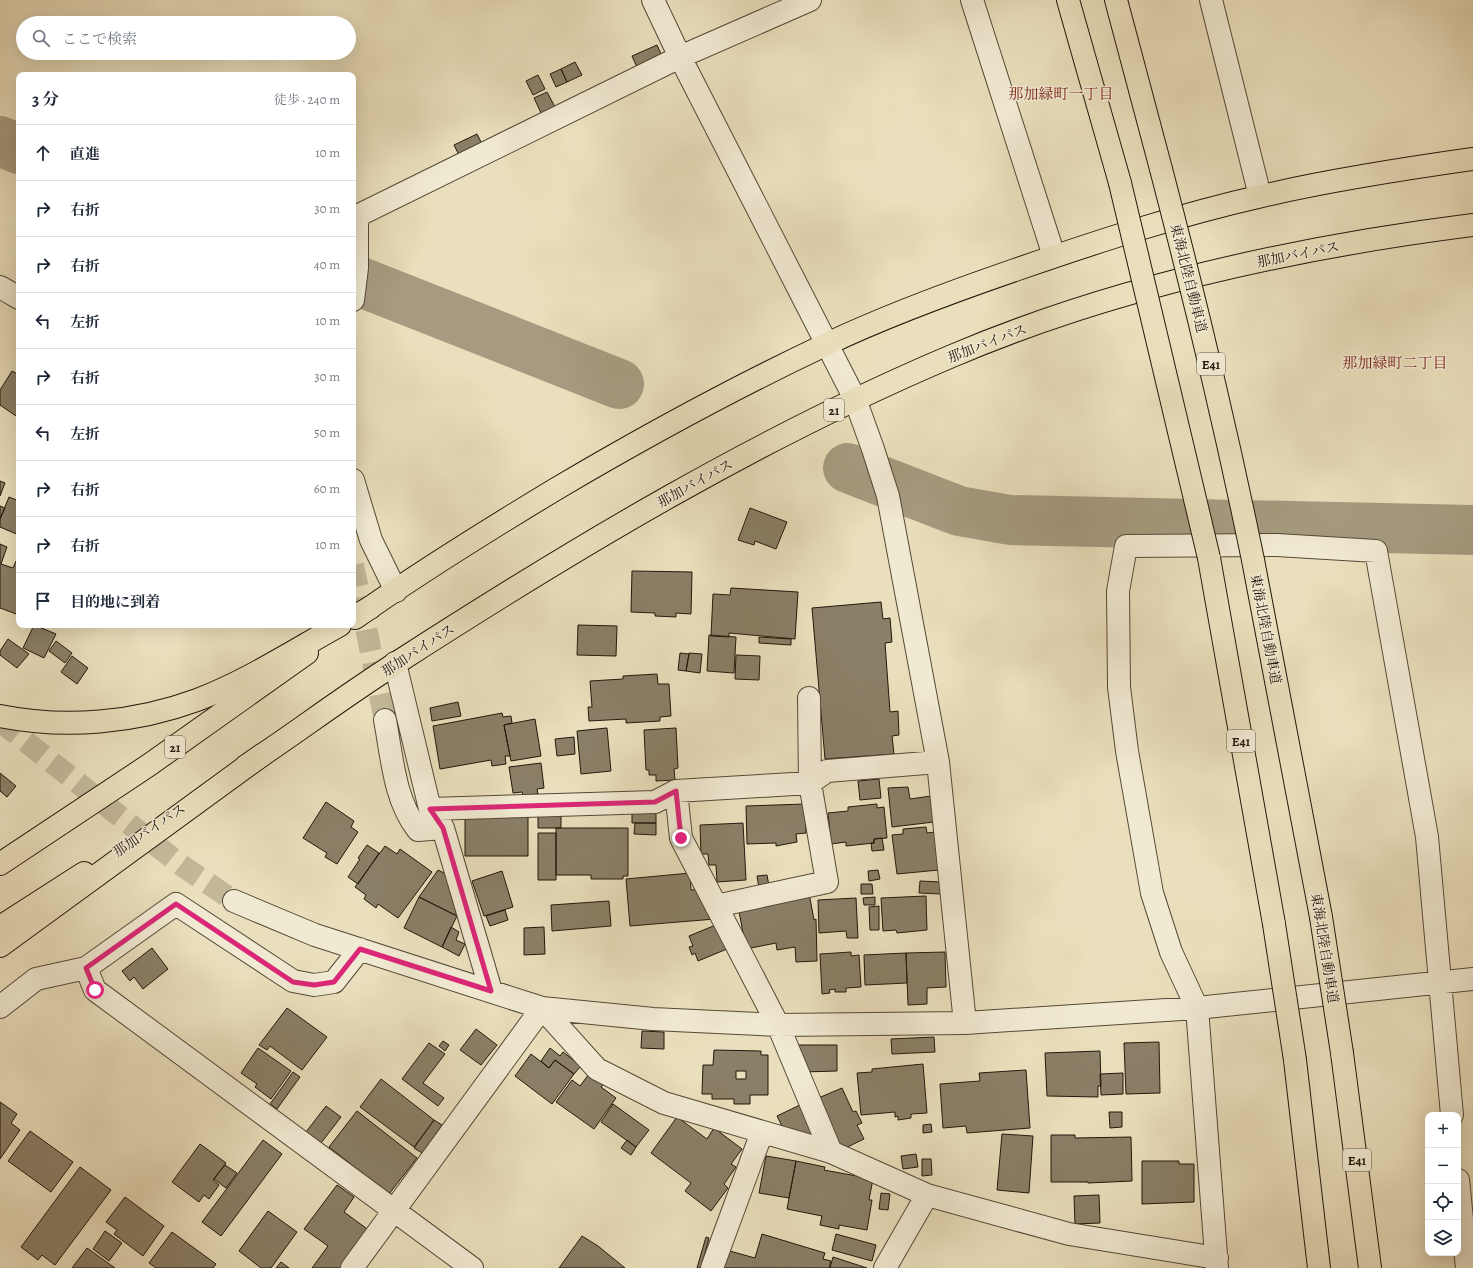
<!DOCTYPE html>
<html lang="ja">
<meta charset="utf-8">
<style>
:root{--surface:#fff;--page:#f2f2f3;--text:#1f2937;--muted:#747a83;--line:#e0e1e3}
body{margin:0;font-family:Alegreya,"Noto Serif JP",serif;background:var(--page);color:var(--text)}
.controls{position:absolute;right:12px;bottom:12px;display:grid;overflow:hidden;border-radius:8px;box-shadow:0 4px 16px #0002}
.controls button{width:36px;height:36px;display:grid;place-items:center;padding:0;border:0;border-bottom:1px solid var(--line);background:var(--surface);color:var(--text);font:20px sans-serif}
.stop{position:absolute;width:12px;height:12px;margin:-9px;border:3px solid #db2777;border-radius:50%;background:#fff}
.stop.end{background:#db2777;border-color:#fff;box-shadow:0 1px 4px #0008}
.list{margin:0;padding:0;list-style:none}
h2{display:flex;justify-content:space-between;align-items:center;height:52px;margin:0;padding:0 16px;font-size:17px}
h2 small{font-size:13px;font-weight:400;color:var(--muted)}
.list li{display:grid;grid-template-columns:26px 1fr auto;gap:12px;align-items:center;box-sizing:border-box;height:56px;padding:0 16px;border-top:1px solid var(--line)}
.list b{display:block;font-size:15px;white-space:nowrap}
.list em{font-size:13px;font-style:normal;color:var(--muted)}
.icon{flex:none;width:22px;height:22px;fill:none;stroke:currentColor;stroke-width:2;stroke-linecap:round;stroke-linejoin:round}
.map{position:relative;flex:none;width:1473px;height:1268px;overflow:hidden}
.search{position:absolute;background:var(--surface);box-shadow:0 4px 16px #0002;left:16px;top:16px;width:340px;height:44px;display:flex;align-items:center;gap:10px;box-sizing:border-box;padding:0 14px;border-radius:22px;color:var(--muted);font-size:15px}
.panel{position:absolute;background:var(--surface);box-shadow:0 4px 16px #0002;left:16px;top:72px;width:340px;height:556px;border-radius:8px}
.map>svg:first-child{display:block}
</style>
<div class="map">
<svg width="1473" height="1268" viewBox="0 0 1473 1268">
<rect width="100%" height="100%" fill="#eadfbc"/>
<filter id="stains"><feTurbulence type="fractalNoise" baseFrequency=".005" numOctaves="4"/><feColorMatrix values="0 0 0 0 .2 0 0 0 0 .09 0 0 0 0 .02 0 0 0 .5 -.17"/></filter>
<radialGradient id="worn" r=".72"><stop offset=".6" stop-color="#630" stop-opacity="0"/><stop offset="1" stop-color="#630" stop-opacity=".3"/></radialGradient>
<g fill="none" stroke-linecap="round" stroke-linejoin="round">
<!-- river -->
<path stroke="#a69b80" stroke-width="50" d="M0 141 19 149
M353 279 619 384
M848 468 959 511 1010 520 1473 530"/>
</g>
<!-- building -->
<path fill="#8a7f67" stroke="#23170b" fill-rule="evenodd" d="M657 45 665 63 640 74 632 56Z
M575 62 582 75 567 82 561 69Z
M561 69 567 82 556 87 550 74Z
M538 75 545 89 533 95 526 81Z
M547 92 555 107 541 113 534 98Z
M477 134 483 146 460 157 454 145Z
M12 371 19 375V418L0 405V390Z
M0 481 5 483 0 496Z
M9 497 19 501V535L0 527V519Z
M0 506 5 508 0 519Z
M750 508 787 522 776 549 755 541 754 545 738 540Z
M0 544 7 547 1 564 13 568 16 561 19 562V615L0 608Z
M632 571 692 572 691 614 676 613V617L655 616V613L631 612Z
M731 588 798 592 795 639 729 633V637L711 636 713 594 730 595Z
M881 602 883 619 890 618 892 642 885 643 890 712 898 711 899 735 892 736 894 754 825 759 812 608Z
M34 625 56 634 44 658 23 648Z
M578 625 617 626 616 656 577 655Z
M709 635 736 637 734 673 707 671Z
M759 637 791 639V645L759 643Z
M8 639 29 654 17 668 0 655V651Z
M56 641 72 653 65 663 49 651Z
M680 653 689 654 686 671 678 670Z
M689 653 702 654 700 673 686 671Z
M736 655 760 656 759 680 735 679Z
M72 656 88 668 77 684 61 672Z
M657 674 658 684H669L671 716 660 717V721L626 723V719L589 721 588 707H592L590 681 623 679V676Z
M458 702 461 716 432 721 430 708Z
M502 713 503 717 511 716 512 723 504 725 510 756H505L506 764 492 766 491 760 440 769 433 726Z
M535 719 541 756 511 761 504 725Z
M607 728 611 771 581 774 577 731Z
M676 728 678 768 674 769 675 780 656 781V775H649V770H646L644 730Z
M574 737 575 754 557 756 555 739Z
M541 763 544 788 537 789 538 794 523 795 522 792 513 793 509 767Z
M0 773 16 786 7 797 0 791Z
M879 779 881 798 860 800 858 781Z
M908 787 910 799 931 796 934 822 892 827 888 788Z
M326 802 354 821 351 827 358 832 337 864 325 857 327 853 303 838Z
M805 804 806 833 796 834 797 842 776 846V843L747 844 746 806Z
M877 804V808L884 807 887 838 874 839V843L846 846V842L831 844 828 813 848 811V807Z
M538 809 561 810V828H538Z
M632 812H656V823H632Z
M465 815H528V856H465Z
M635 823H656V835L634 834Z
M743 823 746 880 717 882 716 865H709L708 854H701L700 825Z
M926 827 927 833 935 832 939 870 897 874 892 835 903 834V829Z
M556 828H628V876H623V879H591V875H556Z
M538 833H556V880H538Z
M882 838 884 850 872 851 871 843H874V839Z
M367 845 379 853 358 884 348 877 360 859 358 858Z
M385 846 397 854 400 849 432 872 398 918 378 904 376 908 364 899 366 895 355 887Z
M438 870 446 874 457 916 419 897Z
M878 870 880 879 869 881 868 871Z
M502 871 513 907 484 916 472 881Z
M690 873 691 890 701 889 715 919 630 926 626 879Z
M767 875 769 886 759 888 757 876Z
M920 881 941 882V894L919 893Z
M861 884H872L873 894H861Z
M809 893 814 920 816 919 817 961 796 962 795 947 777 950 776 943 746 949 738 906Z
M926 896 927 930 897 933 896 930 883 931 881 898Z
M419 897 457 916 442 947 404 928Z
M875 897V905H864L863 898Z
M856 898 858 938H847L846 931 819 933 818 900Z
M609 901 611 926 552 931 551 905Z
M879 906V930H870L869 907Z
M505 910 508 920 490 926 486 916Z
M718 924 727 949 698 961 695 953 692 955 689 947 693 946 689 936Z
M451 927 459 932 456 940 465 944 459 956 442 947Z
M544 927 545 954 524 955V928Z
M152 948 168 969 143 989 134 977 130 981 122 971Z
M851 952V956L859 955 861 987 846 988V992H835V989L829 990 830 993 822 994 820 954Z
M945 952 946 987 927 988V1004L908 1005 906 953Z
M906 953 907 983 865 985 864 955Z
M287 1008 327 1037 302 1070 270 1046 267 1050 259 1045Z
M476 1029 497 1045 481 1065 460 1050Z
M642 1031 664 1032V1049L641 1048Z
M934 1037 935 1052 892 1054 891 1039Z
M443 1041 449 1045 445 1051 439 1046Z
M1159 1042 1160 1093 1126 1094 1124 1043Z
M429 1043 445 1054 423 1083 444 1098 438 1106 402 1079Z
M791 1045H837V1071L804 1072Z
M258 1048 291 1071 271 1099 255 1087 257 1084 241 1073Z
M550 1048 560 1056 563 1052 581 1066 574 1074 555 1060 549 1068 541 1061Z
M714 1050 761 1051V1055H768V1095H750V1104H734V1099H712V1094H702L703 1065H713ZM736 1071H746V1079H736Z
M1100 1051 1101 1086H1098V1097L1047 1096 1045 1053Z
M531 1054 549 1068 555 1060 574 1074 552 1104 515 1076Z
M923 1064 927 1113 911 1114V1118L898 1120V1116L895 1117V1112L861 1115 857 1073 872 1072V1069Z
M1026 1070 1030 1128 967 1133 966 1126 943 1128 940 1084 980 1081 979 1073Z
M293 1072 300 1077 277 1109 270 1104Z
M1123 1073V1094L1101 1095 1100 1074Z
M589 1074 604 1084 601 1087 616 1098 594 1129 556 1102 572 1080 580 1086Z
M381 1079 434 1120 414 1147 360 1107Z
M842 1088 853 1112 856 1111 862 1123 857 1125 864 1139 839 1151 816 1099Z
M0 1102 17 1114 11 1123 20 1130 0 1159Z
M804 1103 820 1139 787 1136 777 1116Z
M613 1104 649 1130 636 1147 601 1122Z
M326 1106 341 1117 321 1143 306 1132Z
M357 1111 417 1158 389 1194 329 1147Z
M1109 1112H1122V1127L1110 1128Z
M677 1117 707 1139 714 1128 742 1149 731 1164 736 1167 724 1184 728 1188 711 1211 685 1191 691 1183 651 1153Z
M434 1120 442 1125 422 1153 414 1148Z
M931 1124 932 1132 923 1133V1125Z
M30 1131 73 1162 51 1192 8 1161Z
M1002 1134 1033 1136 1029 1193 997 1190Z
M1051 1135H1075V1138L1131 1137 1132 1181 1088 1183V1182H1051Z
M263 1140 282 1154 221 1236 202 1222Z
M627 1140 636 1147 631 1155 621 1148Z
M200 1144 226 1163 213 1180 219 1185 209 1199 204 1195 199 1202 172 1182Z
M916 1154 918 1167 903 1169 901 1156Z
M766 1156 796 1161 789 1198 759 1193Z
M922 1159H931L932 1175 922 1176Z
M796 1161 825 1167 824 1170 873 1179 869 1200H872L867 1230 839 1225V1229L820 1225 822 1216 787 1209Z
M1142 1161H1179V1164H1194V1202L1142 1204Z
M225 1165 237 1173 226 1188 214 1179Z
M80 1167 111 1190 55 1265 42 1255 38 1260 21 1247Z
M337 1185 354 1197 344 1212 370 1231 343 1268H312L328 1246 304 1229Z
M881 1193 890 1194 888 1210 879 1209Z
M1099 1195 1100 1223 1075 1224 1074 1196Z
M125 1197 164 1226 143 1256 114 1234 117 1230 106 1222Z
M268 1211 297 1232 271 1268H261L239 1251Z
M105 1231 122 1243 109 1261 93 1249Z
M172 1232 216 1264 213 1268H156L149 1263Z
M762 1234 825 1253 823 1259 831 1261 829 1268H721L726 1250 755 1258Z
M836 1234 876 1245 872 1261 832 1250Z
M582 1236 598 1246 625 1268H559Z
M706 1237 709 1238 701 1268H697Z
M87 1248 115 1268H72Z
M833 1257 867 1268H830Z
M281 1262 289 1268H276Z"/>
<g fill="none" stroke-linecap="round" stroke-linejoin="round">
<!-- minor-tunnel -->
<path stroke="#c2b799" stroke-width="22" stroke-dasharray="22 11" stroke-linecap="butt" d="M353 565 385 720
M0 721 181 865 234 901"/>
<defs>
<path id="minor" d="M653 0 680 57 855 399 873 449 888 496 938 762 965 1023
M972 0 1054 256
M1211 0 1260 196
M0 287 19 298
M353 300 357 268V216L680 57 810 0
M353 480 371 540 396 591
M395 663 430 809 443 828 491 991
M385 720C392 756 394 800 418 830L443 828
M676 791 681 838 778 1025 831 1152
M430 809 655 802 676 791 810 783 827 771 938 762
M234 901 315 935 542 1008 653 1019 778 1025 965 1023 1197 1008 1473 979
M716 906 827 882 810 783 809 698
M86 968 95 990 472 1268
M0 1007 36 979 86 968 176 904 293 981 314 985 334 982 360 949
M542 1008 597 1069 664 1103 831 1152 927 1195 1069 1234 1217 1258
M1458 1180 1467 1268
M352 1268 542 1008
M712 1268 762 1132
M885 1268 927 1195
M1217 1268 1197 1008 1171 952 1152 893 1127 751 1119 687 1118 591 1126 546 1277 545 1376 551 1427 837 1452 1115"/>
<path id="trunk" d="M355 618C420 572 488 530 556 489 644 437 734 388 827 344 888 315 951 292 1015 270 1096 242 1178 215 1262 196 1331 180 1402 169 1473 159
M246 766C297 732 346 695 398 662 575 548 758 438 952 356 1114 287 1299 247 1473 225
M0 864 149 765 307 653
M0 927 84 873"/>
<path id="motorway" d="M1068 0 1120 183
M1116 0 1161 169
M1209 558 1274 924
M1253 560 1321 917
M353 617 370 608
M0 716C65 729 135 723 197 700 247 681 293 651 340 625
M0 946 262 755
M1342 1053 1370 1268
M1295 1060 1319 1268"/>
</defs>
<!-- minor casing -->
<use href="#minor" stroke="#554937" stroke-width="24"/>
<!-- trunk casing -->
<use href="#trunk" stroke="#23170b" stroke-width="24"/>
<!-- motorway casing -->
<use href="#motorway" stroke="#23170b" stroke-width="24"/>
<!-- minor -->
<use href="#minor" stroke="#f1ead3" stroke-width="22"/>
<!-- trunk -->
<use href="#trunk" stroke="#eadfbc" stroke-width="22"/>
<!-- motorway -->
<use href="#motorway" stroke="#eadfbc" stroke-width="22"/>
<defs>
<path id="motorway-bridge" d="M1161 169C1195 299 1226 429 1253 560
M1120 183 1209 558
M1321 917 1342 1053
M1274 924 1295 1060"/>
</defs>
<!-- motorway-bridge casing -->
<use href="#motorway-bridge" stroke="#23170b" stroke-width="24" stroke-linecap="butt"/>
<!-- motorway-bridge -->
<use href="#motorway-bridge" stroke="#eadfbc" stroke-width="22"/>
</g>
<g fill="none" stroke-linecap="round" stroke-linejoin="round">
<!-- route -->
<path stroke="#db2777" stroke-width="5" d="M95 990 86 968 176 904 293 982 314 985 334 982 360 949 491 991 443 828 430 809 655 802 676 791 681 838"/>
</g>
<g text-anchor="middle" stroke-width="3" stroke-linejoin="round" paint-order="stroke">
<!-- shield labels -->
<g fill="#f1ead3" stroke="#615647" stroke-width="1">
<rect x="1197" y="353" width="28" height="22" rx="3"/>
<rect x="824" y="399" width="20" height="22" rx="3"/>
<rect x="1227" y="730" width="28" height="22" rx="3"/>
<rect x="165" y="736" width="20" height="22" rx="3"/>
<rect x="1343" y="1149" width="28" height="22" rx="3"/>
</g>
<g font-size="13" font-weight="bold" fill="#23170b">
<text x="1211" y="369">E41</text>
<text x="834" y="415">21</text>
<text x="1241" y="746">E41</text>
<text x="175" y="752">21</text>
<text x="1357" y="1165">E41</text>
</g>
<!-- street labels -->
<g font-size="14" fill="#23170b" stroke="#f1ead3">
<text transform="translate(1298 254) rotate(-11)" y="5">那加バイパス</text>
<text transform="translate(1189 278) rotate(76)" y="5">東海北陸自動車道</text>
<text transform="translate(987 343) rotate(-21)" y="5">那加バイパス</text>
<text transform="translate(695 483) rotate(-29)" y="5">那加バイパス</text>
<text transform="translate(1266 629) rotate(79)" y="5">東海北陸自動車道</text>
<text transform="translate(418 650) rotate(-33)" y="5">那加バイパス</text>
<text transform="translate(149 830) rotate(-34)" y="5">那加バイパス</text>
<text transform="translate(1325 948) rotate(81)" y="5">東海北陸自動車道</text>
</g>
<!-- neighbourhood labels -->
<g font-size="15" fill="#7a1f14" stroke="#f1ead3">
<text x="1061" y="99">那加緑町一丁目</text>
<text x="1395" y="368">那加緑町二丁目</text>
</g>
</g>
<rect width="100%" height="100%" filter="url(#stains)"/>
<rect width="100%" height="100%" fill="url(#worn)"/>
</svg>
<div class="controls">
<button>+</button>
<button>−</button>
<button><svg class="icon" aria-label="locate" viewBox="0 0 24 24"><circle cx="12" cy="12" r="6"/><path d="M12 2v4M12 18v4M2 12h4M18 12h4"/></svg></button>
<button><svg class="icon" aria-label="layers" viewBox="0 0 24 24"><path d="M12 4l9 5-9 5-9-5zM3 14l9 5 9-5"/></svg></button>
</div>
<div class="stop" style="left:95px;top:990px"></div>
<div class="stop end" style="left:681px;top:838px"></div>
<div class="search"><svg class="icon" aria-label="search" viewBox="0 0 24 24"><circle cx="10" cy="10" r="6"/><path d="M15 15l6 6"/></svg>ここで検索</div>
<section class="panel">
<h2>3 分<small>徒歩 · 240 m</small></h2>
<ul class="list">
<li><svg class="icon" aria-label="ahead" viewBox="0 0 24 24"><path d="M12 20V5M6 11l6-6 6 6"/></svg><div><b>直進</b></div><em>10 m</em></li>
<li><svg class="icon" aria-label="right" viewBox="0 0 24 24"><path d="M7 20v-9h11M14 6l5 5-5 5"/></svg><div><b>右折</b></div><em>30 m</em></li>
<li><svg class="icon" aria-label="right" viewBox="0 0 24 24"><path d="M7 20v-9h11M14 6l5 5-5 5"/></svg><div><b>右折</b></div><em>40 m</em></li>
<li><svg class="icon" aria-label="left" viewBox="0 0 24 24"><path d="M17 20v-9H6M10 6l-5 5 5 5"/></svg><div><b>左折</b></div><em>10 m</em></li>
<li><svg class="icon" aria-label="right" viewBox="0 0 24 24"><path d="M7 20v-9h11M14 6l5 5-5 5"/></svg><div><b>右折</b></div><em>30 m</em></li>
<li><svg class="icon" aria-label="left" viewBox="0 0 24 24"><path d="M17 20v-9H6M10 6l-5 5 5 5"/></svg><div><b>左折</b></div><em>50 m</em></li>
<li><svg class="icon" aria-label="right" viewBox="0 0 24 24"><path d="M7 20v-9h11M14 6l5 5-5 5"/></svg><div><b>右折</b></div><em>60 m</em></li>
<li><svg class="icon" aria-label="right" viewBox="0 0 24 24"><path d="M7 20v-9h11M14 6l5 5-5 5"/></svg><div><b>右折</b></div><em>10 m</em></li>
<li><svg class="icon" aria-label="arrive" viewBox="0 0 24 24"><path d="M6 21V4h12l-3 4 3 4H6"/></svg><div><b>目的地に到着</b></div></li>
</ul>
</section>
</div>
